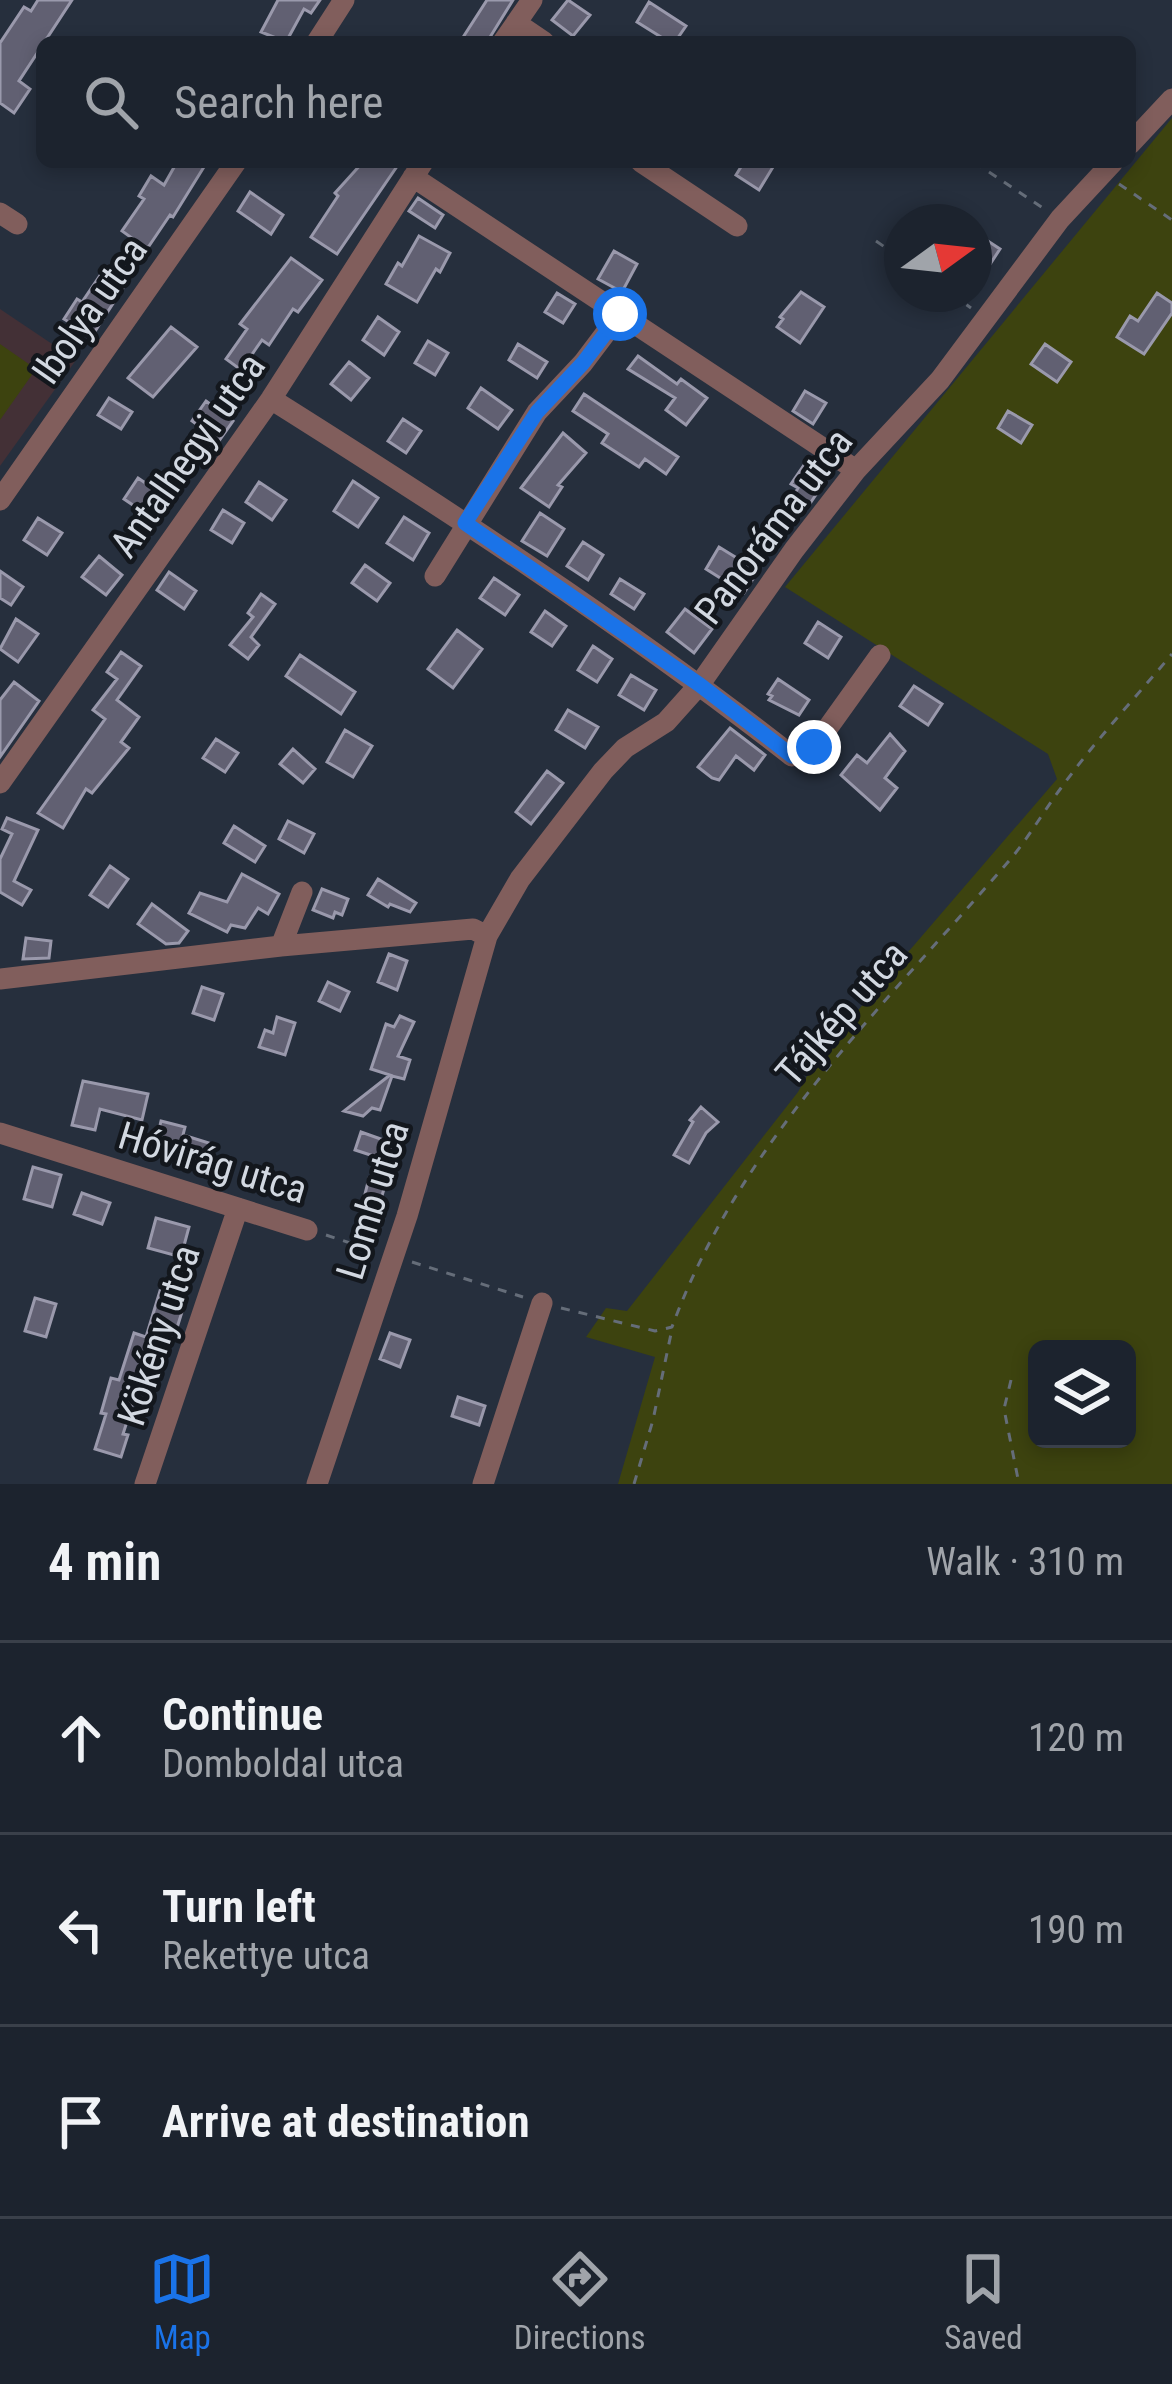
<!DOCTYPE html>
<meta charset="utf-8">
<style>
:root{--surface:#1c232e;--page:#252b36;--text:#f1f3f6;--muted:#a0a4aa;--line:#3a404a;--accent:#1a73e8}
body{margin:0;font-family:"Roboto Condensed",sans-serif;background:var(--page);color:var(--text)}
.controls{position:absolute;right:36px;bottom:36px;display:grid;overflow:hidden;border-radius:18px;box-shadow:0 6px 18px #0003}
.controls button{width:108px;height:108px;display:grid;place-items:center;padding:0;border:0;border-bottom:3px solid var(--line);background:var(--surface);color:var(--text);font:60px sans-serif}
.compass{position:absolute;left:884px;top:204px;width:108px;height:108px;border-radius:50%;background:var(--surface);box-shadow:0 6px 18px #0003;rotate:75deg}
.stop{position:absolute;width:36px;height:36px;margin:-27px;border:9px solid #1a73e8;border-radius:50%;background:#fff}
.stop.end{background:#1a73e8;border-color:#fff;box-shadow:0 3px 12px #0008}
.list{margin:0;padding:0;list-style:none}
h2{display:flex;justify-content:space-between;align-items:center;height:156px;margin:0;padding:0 48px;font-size:51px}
h2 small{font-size:39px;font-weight:400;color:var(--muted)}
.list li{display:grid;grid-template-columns:78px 1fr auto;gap:36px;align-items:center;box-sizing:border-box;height:192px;padding:0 48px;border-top:3px solid var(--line)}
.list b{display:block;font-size:45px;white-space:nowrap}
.list p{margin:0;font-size:39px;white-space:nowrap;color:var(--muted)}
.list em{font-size:39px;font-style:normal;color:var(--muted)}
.icon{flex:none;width:66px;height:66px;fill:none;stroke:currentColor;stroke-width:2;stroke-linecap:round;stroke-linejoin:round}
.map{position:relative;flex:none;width:1172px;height:1484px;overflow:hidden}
.search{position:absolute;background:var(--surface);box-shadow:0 6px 18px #0003;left:36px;right:36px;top:36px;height:132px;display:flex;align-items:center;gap:30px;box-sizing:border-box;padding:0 42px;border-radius:18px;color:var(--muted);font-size:45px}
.sheet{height:732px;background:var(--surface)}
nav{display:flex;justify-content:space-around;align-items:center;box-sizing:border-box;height:168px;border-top:3px solid var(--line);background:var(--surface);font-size:33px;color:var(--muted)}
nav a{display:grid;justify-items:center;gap:6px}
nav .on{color:var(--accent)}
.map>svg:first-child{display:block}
</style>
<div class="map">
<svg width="1172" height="1484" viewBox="0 0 1172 1484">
<rect width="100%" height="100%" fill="#262f3d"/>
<!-- education -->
<path fill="#433036" d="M0 309 76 360 0 466Z"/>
<!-- green -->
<path fill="#3d430f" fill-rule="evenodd" d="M1172 118V1484H618L655 1357 586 1337 606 1308 627 1311 798 1092 817 1058 1057 779 1048 754 785 587ZM1037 1349H1127V1439H1037Z
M0 344 36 369 0 420Z"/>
<!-- building -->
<path fill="#616072" stroke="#9a99ac" stroke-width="3" d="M38 0H72L19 81 30 89 14 113 0 103V43L24 7 31 11Z
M278 0H320L311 13 304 9 286 42 261 32Z
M487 0H513L487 42H460Z
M568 0 590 15 573 36 552 20Z
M649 2 686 26 675 42H669L637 22Z
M177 162H207L173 217 170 215 147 249 122 231 144 199 139 196 151 176 164 185Z
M363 162H400L337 254 311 237 338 196 335 193Z
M744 162H776L759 190 736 175Z
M250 192 283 215 271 234 238 211Z
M418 198 443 215 435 228 409 211Z
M974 232 1000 249 985 272 974 265Z
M419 236 450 253 440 272 436 269 417 302 386 284 398 263 402 266Z
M614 251 637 264 622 292 598 279Z
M291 258 322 280 298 312 293 309 269 345 262 340 241 370 226 359 247 329 240 324Z
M105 268 127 282 92 336 64 319 77 299 82 302Z
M801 292 824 307 800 343 777 327 783 319 780 317Z
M557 293 575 304 563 323 545 312Z
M1157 293 1172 303V313L1144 354 1117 337 1130 316 1138 321Z
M378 317 399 332 384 355 363 340Z
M171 327 197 347 153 397 128 378Z
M428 341 448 353 435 375 415 363Z
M518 344 547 362 537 378 509 360Z
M1045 344 1071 362 1057 382 1031 364Z
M638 356 677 384 681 379 707 398 686 425 666 410 675 398 628 369Z
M349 362 369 378 351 400 331 384Z
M481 388 512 410 498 429 468 408Z
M805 391 826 403 813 424 793 411Z
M584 394 678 457 666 474 645 459 639 467 602 443 608 434 573 411Z
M109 398 132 412 121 429 98 415Z
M206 401 233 421 219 441 192 421Z
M1008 411 1032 425 1021 443 998 428Z
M403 419 421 431 406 453 388 441Z
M563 433 586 453 558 485 562 487 549 507 521 488Z
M806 462 828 477 809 505 794 495 798 488 791 484Z
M138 478 163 495 149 516 124 499Z
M353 481 378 498 358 527 334 511Z
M259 482 286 500 272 520 246 502Z
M223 510 244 523 232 543 211 530Z
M540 513 564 529 547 556 522 541Z
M404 517 429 533 413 560 387 543Z
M38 518 62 533 47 555 24 540Z
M583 542 603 555 588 580 567 566Z
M719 547 758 571 744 593 706 569Z
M99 556 122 575 106 595 82 577Z
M365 565 390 583 377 601 352 583Z
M0 571 23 587 11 605 0 598Z
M169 572 196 591 184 609 157 590Z
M494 578 519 595 505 615 480 598Z
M620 579 644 594 634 609 611 594Z
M261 594 275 604 251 637 259 645 248 659 230 645 253 617 248 613Z
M685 609 712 629 694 653 667 632Z
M545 611 566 626 552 646 531 632Z
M16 619 38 634 18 662 0 649Z
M818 622 841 637 828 658 805 643Z
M457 630 482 649 453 688 428 669Z
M593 646 612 659 597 682 578 670Z
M121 652 141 666 117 700 139 717 121 742 129 748 92 793 86 789 63 828 38 813 105 719 93 710 117 679 107 672Z
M300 655 355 692 341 714 286 676Z
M631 675 656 690 644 710 619 695Z
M778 679 809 700 799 715 769 700 772 696 768 694Z
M14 682 39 701 0 757V700Z
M914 686 942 704 928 725 900 706Z
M568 710 598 727 585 748 556 730Z
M730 728 765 755 754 770 736 756 719 780 712 778 698 767Z
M345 730 372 746 353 777 327 762Z
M890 734 905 751 885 778 897 788 880 810 841 775 857 755 867 763Z
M216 739 238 753 225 772 203 758Z
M293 749 315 769 303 783 280 764Z
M547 771 563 783 531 824 516 812Z
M7 818 38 830 14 881 31 890 22 905 0 892V859L12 834 2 829Z
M288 821 314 834 304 853 279 839Z
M234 826 265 846 255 862 224 843Z
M110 866 128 879 108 907 90 895Z
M242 874 279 894 268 914 258 908 245 928 231 925 227 932 189 913 200 893 227 902Z
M378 879 416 903 410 912 390 904 388 907 368 895Z
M322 889 348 899 342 915 335 912 333 918 313 910Z
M152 904 188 931 179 943 166 944 138 924Z
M26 938 51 941 49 958 23 959Z
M389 954 407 961 397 990 378 982Z
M328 982 349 992 340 1011 319 1001Z
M202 987 223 994 214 1020 193 1013Z
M400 1016 414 1022 398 1056 410 1060 404 1079 392 1076 380 1110 372 1108 363 1116 344 1111 390 1075 371 1069 386 1024 394 1027Z
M277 1017 295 1023 285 1055 259 1047 265 1030 273 1033Z
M83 1081 148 1094 142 1120 100 1109 95 1130 72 1125Z
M701 1107 718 1122 706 1133 689 1163 674 1155 693 1122 690 1120Z
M161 1121 185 1127 183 1135 212 1144 205 1165 154 1151Z
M361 1132 392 1143 386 1160 355 1150Z
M33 1167 61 1175 52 1207 24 1199Z
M369 1178 386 1182 374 1223 359 1218Z
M82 1193 110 1203 102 1224 74 1214Z
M156 1218 189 1227 181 1257 148 1248Z
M160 1291 186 1299 176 1331 170 1329 155 1379 142 1375 123 1434 128 1435 121 1457 95 1449 106 1414 101 1413 111 1378 119 1380 134 1333 146 1337Z
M35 1298 56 1304 46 1337 25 1331Z
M390 1333 410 1340 400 1367 380 1359Z
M458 1397 485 1406 479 1425 452 1416Z"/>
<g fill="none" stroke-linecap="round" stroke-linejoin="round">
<!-- path -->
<path stroke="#656d79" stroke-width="3" stroke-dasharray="9 9" stroke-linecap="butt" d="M974 162 1043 208
M1119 184 1172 220
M876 241 902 259
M952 294 971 308
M326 1235 374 1251
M412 1262 523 1297
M561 1308 655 1331 672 1327C740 1142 882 1008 1008 862 1028 839 1043 812 1061 788 1095 741 1135 698 1172 654
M1011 1380 1004 1409 1019 1484
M634 1484 653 1420 672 1329"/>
<!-- minor -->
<path stroke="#815e5c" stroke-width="21" d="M516 23 544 42
M317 42 344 0
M503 42 532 0
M1130 144 1172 99
M641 162 737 226
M413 177 856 470
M0 213 17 224
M271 399C449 511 626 626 792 756L815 747
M0 500 236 162
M435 576 537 412 583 363 620 314
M807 757 880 655
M0 783 271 399 423 162
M281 946 302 892
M0 979 281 946 473 929 487 936
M0 1133 307 1230
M145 1484 238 1208
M317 1484 407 1216 487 936 520 879 603 771 625 748 666 722 700 684 794 550 856 470 940 380 1060 219 1113 162
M483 1484 542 1303"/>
</g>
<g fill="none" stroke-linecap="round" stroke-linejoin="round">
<!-- route -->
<path stroke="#1a73e8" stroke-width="15" d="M620 314 583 363 537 412 465 523 700 685 792 756 814 747"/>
</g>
<g text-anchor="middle" stroke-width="9" stroke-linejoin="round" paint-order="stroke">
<!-- street labels -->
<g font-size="39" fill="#d2d8e1" stroke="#13171d">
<text transform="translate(89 310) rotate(-55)" y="14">Ibolya utca</text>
<text transform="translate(187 455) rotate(-55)" y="14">Antalhegyi utca</text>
<text transform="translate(773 526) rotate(-53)" y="14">Panoráma utca</text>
<text transform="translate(841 1013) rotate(-49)" y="14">Tájkép utca</text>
<text transform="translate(213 1162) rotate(17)" y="14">Hóvirág utca</text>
<text transform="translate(372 1200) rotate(-73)" y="14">Lomb utca</text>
<text transform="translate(158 1335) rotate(-72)" y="14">Kökény utca</text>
</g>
</g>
</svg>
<div class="controls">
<button><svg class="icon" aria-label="layers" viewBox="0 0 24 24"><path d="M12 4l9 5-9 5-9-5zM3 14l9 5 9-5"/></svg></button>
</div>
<svg class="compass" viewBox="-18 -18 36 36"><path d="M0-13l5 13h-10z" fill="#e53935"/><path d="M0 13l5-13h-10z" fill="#a0a4aa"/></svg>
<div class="stop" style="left:620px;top:314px"></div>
<div class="stop end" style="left:814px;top:747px"></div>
<div class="search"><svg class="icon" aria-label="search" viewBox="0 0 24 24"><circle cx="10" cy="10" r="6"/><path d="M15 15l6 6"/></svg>Search here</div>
</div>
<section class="sheet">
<h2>4 min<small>Walk · 310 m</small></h2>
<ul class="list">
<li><svg class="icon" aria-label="ahead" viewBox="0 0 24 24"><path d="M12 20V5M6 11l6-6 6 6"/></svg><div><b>Continue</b><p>Domboldal utca</p></div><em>120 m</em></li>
<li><svg class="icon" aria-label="left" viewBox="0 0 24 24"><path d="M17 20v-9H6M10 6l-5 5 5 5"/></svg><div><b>Turn left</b><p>Rekettye utca</p></div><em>190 m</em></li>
<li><svg class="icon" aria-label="arrive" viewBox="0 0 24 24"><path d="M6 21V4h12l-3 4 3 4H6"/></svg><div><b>Arrive at destination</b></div></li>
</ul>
</section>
<nav>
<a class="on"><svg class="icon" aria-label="map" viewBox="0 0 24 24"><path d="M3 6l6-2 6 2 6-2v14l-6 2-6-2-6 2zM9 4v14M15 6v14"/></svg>Map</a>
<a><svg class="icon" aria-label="directions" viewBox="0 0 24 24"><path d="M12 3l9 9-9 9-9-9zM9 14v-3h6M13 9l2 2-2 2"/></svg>Directions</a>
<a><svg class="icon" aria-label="saved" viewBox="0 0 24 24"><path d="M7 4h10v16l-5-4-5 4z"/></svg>Saved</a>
</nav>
